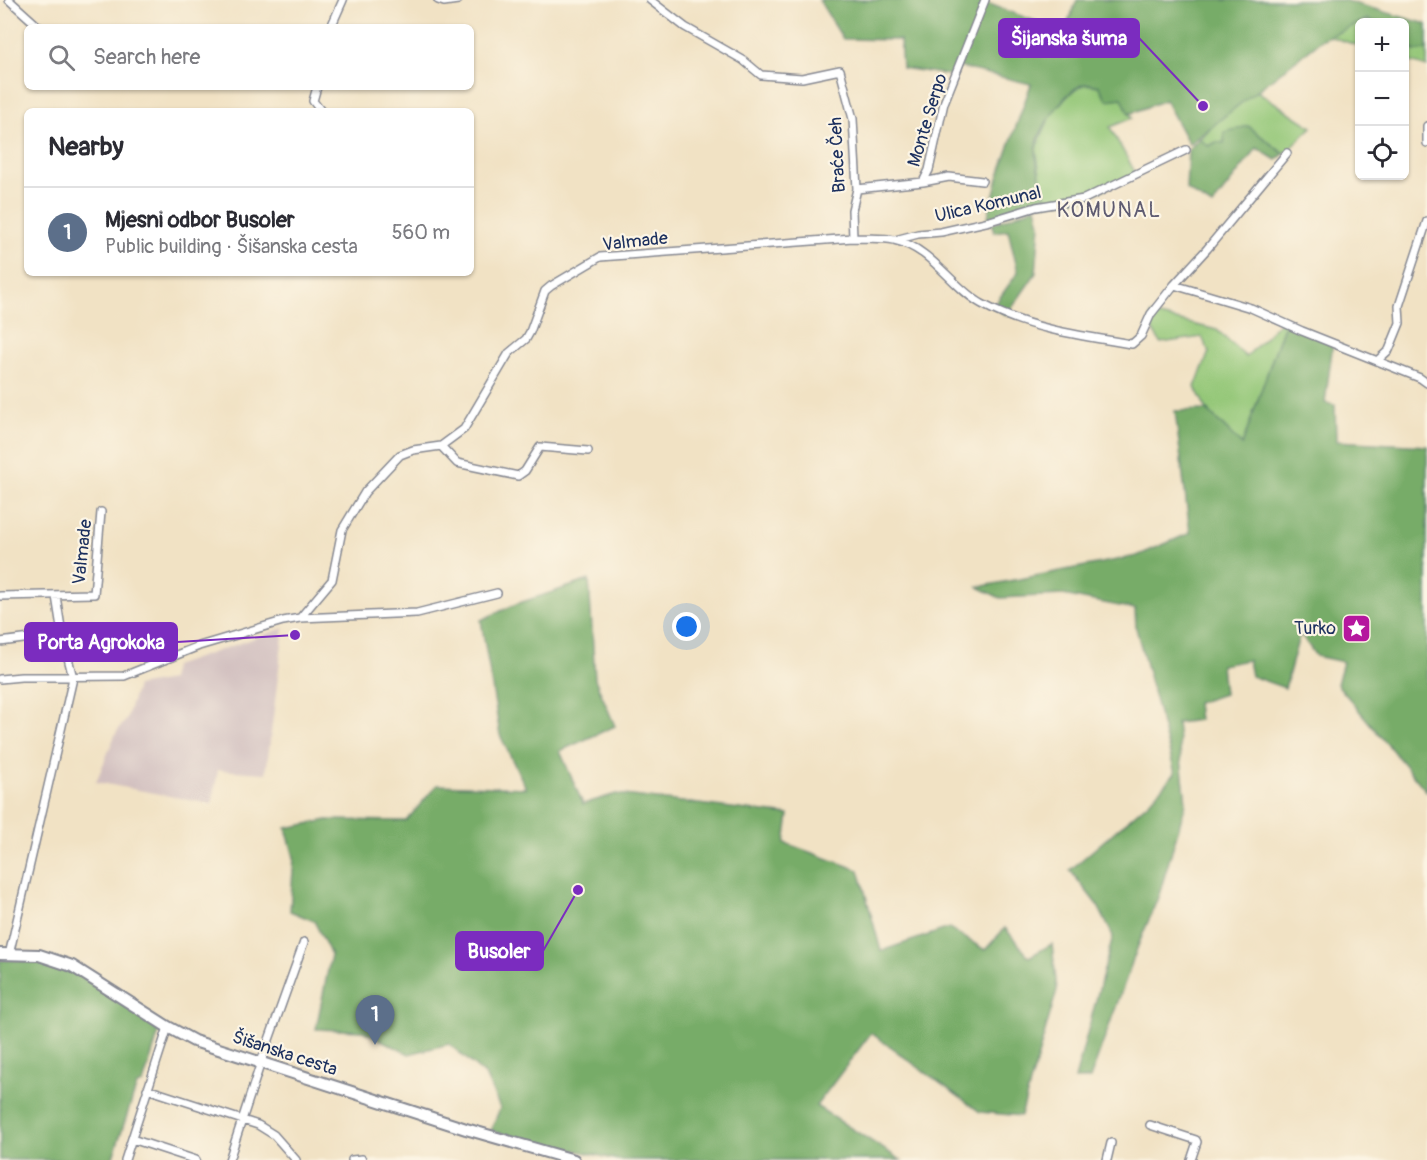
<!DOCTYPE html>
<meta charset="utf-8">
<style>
:root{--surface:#fff;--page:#f7f7f7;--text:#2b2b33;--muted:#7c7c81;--line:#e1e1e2;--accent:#7c3aed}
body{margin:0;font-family:Pangolin,sans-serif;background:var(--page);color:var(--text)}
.controls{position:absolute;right:18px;top:18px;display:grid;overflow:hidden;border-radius:9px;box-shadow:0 2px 4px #0004}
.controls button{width:54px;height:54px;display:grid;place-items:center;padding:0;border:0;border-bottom:2px solid var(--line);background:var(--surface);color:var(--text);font:30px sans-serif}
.you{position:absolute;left:687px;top:627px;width:21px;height:21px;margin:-15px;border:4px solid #fff;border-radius:50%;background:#1a73e8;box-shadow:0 0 0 9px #1a73e833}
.badge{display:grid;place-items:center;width:39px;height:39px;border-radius:50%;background:var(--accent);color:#fff;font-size:20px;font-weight:700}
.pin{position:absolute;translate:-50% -50px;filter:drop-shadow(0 2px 3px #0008)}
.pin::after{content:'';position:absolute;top:32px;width:21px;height:18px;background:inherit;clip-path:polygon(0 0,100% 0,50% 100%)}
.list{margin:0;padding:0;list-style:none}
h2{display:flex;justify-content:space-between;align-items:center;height:78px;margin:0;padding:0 24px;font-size:26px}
h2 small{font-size:20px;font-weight:400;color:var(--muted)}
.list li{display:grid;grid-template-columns:39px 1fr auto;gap:18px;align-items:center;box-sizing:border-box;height:90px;padding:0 24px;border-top:2px solid var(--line)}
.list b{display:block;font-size:22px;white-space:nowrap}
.list p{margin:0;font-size:20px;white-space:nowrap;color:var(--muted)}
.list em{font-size:20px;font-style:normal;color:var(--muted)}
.icon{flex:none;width:33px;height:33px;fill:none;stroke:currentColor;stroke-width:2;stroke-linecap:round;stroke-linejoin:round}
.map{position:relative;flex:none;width:1427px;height:1160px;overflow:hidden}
.search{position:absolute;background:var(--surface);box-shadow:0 2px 4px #0004;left:24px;top:24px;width:450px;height:66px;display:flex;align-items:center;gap:15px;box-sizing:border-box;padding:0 21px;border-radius:9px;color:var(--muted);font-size:22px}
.panel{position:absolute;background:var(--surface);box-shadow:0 2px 4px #0004;left:24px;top:108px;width:450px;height:168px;border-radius:9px}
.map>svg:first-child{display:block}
</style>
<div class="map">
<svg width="1427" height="1160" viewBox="0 0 1427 1160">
<rect width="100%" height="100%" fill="#fcf5e5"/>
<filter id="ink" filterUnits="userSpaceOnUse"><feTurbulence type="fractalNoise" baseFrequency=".0167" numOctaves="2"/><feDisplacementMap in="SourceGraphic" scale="12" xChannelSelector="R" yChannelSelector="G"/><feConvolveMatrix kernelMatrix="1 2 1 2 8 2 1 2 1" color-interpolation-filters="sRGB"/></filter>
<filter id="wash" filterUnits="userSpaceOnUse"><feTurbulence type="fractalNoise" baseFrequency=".008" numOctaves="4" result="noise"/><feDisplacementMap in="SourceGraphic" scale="24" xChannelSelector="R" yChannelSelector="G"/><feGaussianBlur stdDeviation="1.35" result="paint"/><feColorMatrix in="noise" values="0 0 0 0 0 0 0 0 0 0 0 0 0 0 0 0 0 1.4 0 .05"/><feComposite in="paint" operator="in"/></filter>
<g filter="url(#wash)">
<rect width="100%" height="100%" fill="#f1e2c4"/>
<!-- industrial -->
<path fill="#d1bfbf" d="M284 628 266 773 218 770 212 804 96 782 116 733 126 720 137 686 171 680 174 666Z"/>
<!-- green -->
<path fill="#94c778" stroke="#587b6b" stroke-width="1.5" d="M1368 18 1371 22H1360L1359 46 1328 36Z
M1404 46 1415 51 1427 50V67L1405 60Z
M1085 84 1099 86 1122 98 1132 118 1110 127 1136 174 1084 199 1035 205 1047 200 1041 183 1036 148 1052 112 1072 92Z
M1257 91 1312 127 1284 154 1248 126 1224 143 1209 146 1199 139 1236 105Z
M1151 314 1217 330 1246 357 1281 321 1285 323 1242 445 1207 410 1195 387 1209 352 1202 337 1161 343 1149 325Z"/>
<!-- forest -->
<path fill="#77ac68" stroke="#496e63" stroke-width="1.5" d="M819 0H979L1064 32 1077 0H1343L1427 24V50L1415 51 1405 46 1404 22H1371L1368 19 1323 39 1189 144 1165 100 1129 114 1122 98 1107 100 1099 86C1095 85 1089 83 1085 84 1067 88 1036 132 1036 150 1036 167 1042 185 1047 201L987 220 998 178 1031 84 959 67 955 76 902 68 900 40 843 39Z
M1248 126 1284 154 1276 160 1257 148 1212 206 1186 189 1188 150 1199 139 1209 146 1216 142 1224 143V132Z
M1036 207 1040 224 1036 273 1007 315 993 307 1018 272 1008 230 994 232 992 224Z
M1285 323 1333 343 1325 403 1335 405 1336 441 1427 446V792L1337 684 1343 662 1316 656 1300 633 1285 688 1251 676 1248 660 1221 665 1224 694 1197 703 1199 720 1177 723 1186 803 1159 895 1138 946 1090 1079H1075L1113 936 1098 906 1070 870 1149 802 1175 773 1136 628 1135 609 1063 595 1000 598 978 587 1137 556 1190 533 1175 411 1207 410 1242 445Z
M589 580 595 679 615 726 560 751 583 804 616 794 789 815 785 843 859 870 881 951 949 928 985 950 1005 928 1029 957 1052 944 1057 990 1021 1116 980 1112 871 1033 816 1106 901 1160H618L491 1131 500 1108 485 1075 449 1044 409 1054 363 1031 316 1029 331 955 314 921 290 911 294 857 286 828 327 820 406 821 437 785 526 788 500 735 481 620 516 604Z
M0 960H16L44 964 76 973 146 1020 159 1032 143 1083 137 1085 112 1160H0Z"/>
</g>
<g filter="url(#ink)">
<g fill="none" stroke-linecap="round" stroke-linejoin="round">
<defs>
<path id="street" d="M9 0 39 27
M438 0 444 2 458 0
M650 0 685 27 743 60 761 75 802 78 840 70 853 119 857 189 852 210 853 238
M263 27H264
M331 27 343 0
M317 87 313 101 321 111
M1427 126V143
M923 182 949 177 982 181
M857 189 923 182 929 170 944 103 985 0
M895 240 918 234 941 232 990 221 1036 207 1084 199 1186 150
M1174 285 1207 249 1287 153
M1378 360 1389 350 1400 323 1399 306 1427 221
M441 446 457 463 518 476 525 471 540 447 588 451
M0 596 94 594 101 512
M300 618 417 613 497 593
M0 642 62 634
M0 679 21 677 124 676 199 646 283 621 300 618 332 580 342 530 365 492 400 455 413 450 441 446 464 429 509 353 526 339 530 332 545 291 551 286 600 257 853 238C866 239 882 237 894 240 932 248 951 287 982 304 1028 329 1081 336 1132 344L1141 336 1151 314 1174 285 1251 308 1302 331 1420 378 1427 383
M9 955 73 678 62 634 56 596
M147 1089 258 1125 274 1135 296 1160
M1150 1125 1196 1140 1197 1142 1191 1160
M132 1139 196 1160
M125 1160 168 1027
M229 1160 261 1062 304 942
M352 1160 362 1159
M1107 1160 1111 1143"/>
<path id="secondary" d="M0 954 39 955 72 966 168 1027 194 1041 466 1129 574 1160"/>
</defs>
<!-- street casing -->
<use href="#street" stroke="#868891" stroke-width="10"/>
<!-- secondary casing -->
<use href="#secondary" stroke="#868891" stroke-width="14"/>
<!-- street -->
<use href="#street" stroke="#fff" stroke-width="7"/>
<!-- secondary -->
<use href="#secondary" stroke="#fff" stroke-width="10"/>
</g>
</g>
<!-- icons -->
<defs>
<symbol id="sight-square" viewBox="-11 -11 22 22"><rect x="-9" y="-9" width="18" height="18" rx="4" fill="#b5179e" stroke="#fcf5e5"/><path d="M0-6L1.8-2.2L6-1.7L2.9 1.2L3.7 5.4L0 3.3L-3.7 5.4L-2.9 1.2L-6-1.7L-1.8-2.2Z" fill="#fff"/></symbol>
</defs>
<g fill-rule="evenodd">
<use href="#sight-square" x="1340" y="612" width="33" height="33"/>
</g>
<g text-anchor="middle" stroke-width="4.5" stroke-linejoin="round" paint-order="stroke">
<!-- street labels -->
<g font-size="18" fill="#1b2f5e" stroke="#fcf5e5">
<text transform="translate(927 120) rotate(-73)" y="6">Monte Serpo</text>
<text transform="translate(837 155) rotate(-93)" y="6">Braće Čeh</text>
<text transform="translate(988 204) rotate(-13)" y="6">Ulica Komunal</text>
<text transform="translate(635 241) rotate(-6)" y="6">Valmade</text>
<text transform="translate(82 552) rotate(-84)" y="6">Valmade</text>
<text transform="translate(285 1053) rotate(18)" y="6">Šišanska cesta</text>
</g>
<!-- poi labels -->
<g font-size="18" fill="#1b2f5e" stroke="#fcf5e5" text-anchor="end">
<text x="1336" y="634">Turko</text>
</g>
<!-- quarter labels -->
<g font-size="21" letter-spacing="1.5" fill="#5e5b71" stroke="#fcf5e5">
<text x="1109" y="217">KOMUNAL</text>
</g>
</g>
<!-- callouts -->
<path fill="none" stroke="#7b2cbf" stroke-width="2" d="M1203 106L1139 38M295 635L177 642M578 890L543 951"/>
<g fill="#7b2cbf" stroke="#fcf5e5" stroke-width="2">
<circle cx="1203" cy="106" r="6"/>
<circle cx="295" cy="635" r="6"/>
<circle cx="578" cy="890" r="6"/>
</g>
<g fill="#7b2cbf" stroke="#7b2cbf" stroke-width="2">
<rect x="999" y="19" width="140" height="38" rx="6"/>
<rect x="25" y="623" width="152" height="38" rx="6"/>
<rect x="456" y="932" width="87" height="38" rx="6"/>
</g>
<g font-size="20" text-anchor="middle" font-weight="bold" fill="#fff">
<text x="1069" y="45">Šijanska šuma</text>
<text x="101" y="649">Porta Agrokoka</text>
<text x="499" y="958">Busoler</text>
</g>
</svg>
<div class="controls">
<button>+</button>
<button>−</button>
<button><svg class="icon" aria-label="locate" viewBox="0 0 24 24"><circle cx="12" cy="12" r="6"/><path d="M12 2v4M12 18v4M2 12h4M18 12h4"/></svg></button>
</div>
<div class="you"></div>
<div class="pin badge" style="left:375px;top:1045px;background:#5c6f8a">1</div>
<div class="search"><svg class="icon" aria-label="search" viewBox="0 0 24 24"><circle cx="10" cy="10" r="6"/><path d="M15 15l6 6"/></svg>Search here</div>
<section class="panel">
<h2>Nearby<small></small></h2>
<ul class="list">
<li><span class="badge" style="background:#5c6f8a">1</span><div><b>Mjesni odbor Busoler</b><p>Public building · Šišanska cesta</p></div><em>560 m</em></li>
</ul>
</section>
</div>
